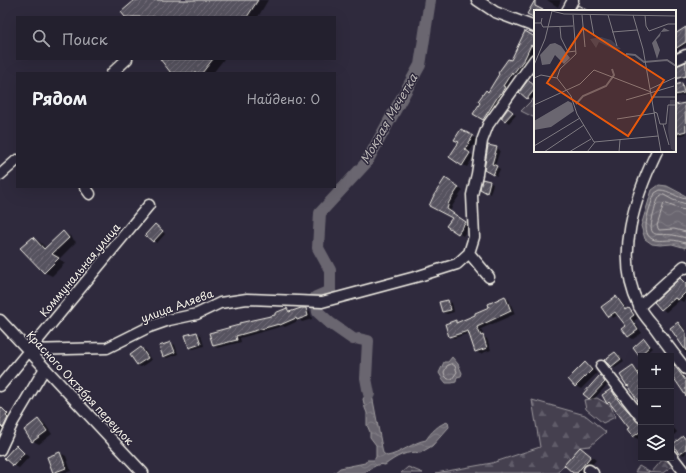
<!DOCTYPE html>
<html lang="ru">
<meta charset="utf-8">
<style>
:root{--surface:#23202e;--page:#2f2d3a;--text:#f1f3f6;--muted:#a3a3aa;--line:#403e4a}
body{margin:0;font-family:"Playpen Sans",sans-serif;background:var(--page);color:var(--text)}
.controls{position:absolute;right:12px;bottom:12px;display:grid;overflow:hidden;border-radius:0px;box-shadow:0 4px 16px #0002}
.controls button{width:36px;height:36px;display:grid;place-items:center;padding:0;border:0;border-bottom:1px solid var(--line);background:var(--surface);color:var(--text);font:20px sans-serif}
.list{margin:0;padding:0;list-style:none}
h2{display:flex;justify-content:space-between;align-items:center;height:52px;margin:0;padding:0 16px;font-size:17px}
h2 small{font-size:13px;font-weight:400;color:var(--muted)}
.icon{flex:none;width:22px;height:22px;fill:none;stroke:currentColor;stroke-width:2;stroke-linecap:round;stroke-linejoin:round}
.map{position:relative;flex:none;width:686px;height:473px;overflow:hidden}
.search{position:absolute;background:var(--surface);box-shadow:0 4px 16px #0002;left:16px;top:16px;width:320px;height:44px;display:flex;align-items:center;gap:10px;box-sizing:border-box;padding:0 14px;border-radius:0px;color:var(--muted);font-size:15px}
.panel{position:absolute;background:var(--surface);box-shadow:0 4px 16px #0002;left:16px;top:72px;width:320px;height:116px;border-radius:0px}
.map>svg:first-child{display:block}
</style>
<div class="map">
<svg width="686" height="473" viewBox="0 0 686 473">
<defs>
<pattern id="forest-firs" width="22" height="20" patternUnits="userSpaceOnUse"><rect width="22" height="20" fill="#454050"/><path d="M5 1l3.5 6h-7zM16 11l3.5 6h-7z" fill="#605c69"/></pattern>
<pattern id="water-waves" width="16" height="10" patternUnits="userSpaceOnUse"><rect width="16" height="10" fill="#6a6670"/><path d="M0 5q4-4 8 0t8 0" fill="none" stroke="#807c84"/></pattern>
<pattern id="building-hatch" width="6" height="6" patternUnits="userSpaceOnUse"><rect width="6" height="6" fill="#56525f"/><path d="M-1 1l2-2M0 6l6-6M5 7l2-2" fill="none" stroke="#6f6b76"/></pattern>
</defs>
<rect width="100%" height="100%" fill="#2f2a3d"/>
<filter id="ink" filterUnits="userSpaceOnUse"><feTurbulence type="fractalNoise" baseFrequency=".025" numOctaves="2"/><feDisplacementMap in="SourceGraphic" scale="8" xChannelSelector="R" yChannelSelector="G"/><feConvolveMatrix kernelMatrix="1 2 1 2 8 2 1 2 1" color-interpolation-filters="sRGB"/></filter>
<g filter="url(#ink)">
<!-- forest -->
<path fill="url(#forest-firs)" stroke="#9c989c" d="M535 97V118L521 111Z
M597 398 611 406 615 417 603 423 586 409 584 400Z
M532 400 585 415 606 432 590 446 580 447 557 473H436L492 463 540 447Z
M663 459 673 465 663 473 635 472 639 466 651 473Z
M408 467 423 473H401Z"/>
<!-- water -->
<path fill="url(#water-waves)" stroke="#a19ea0" d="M659 185 667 186 686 196V248L672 244 660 245 652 244 645 239 641 226 652 190Z
M452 357 458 364 462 373 461 376 457 377 456 382 452 383H446L442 378 439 373 444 362H448Z
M365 378 369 379 383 453 387 456C400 454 413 442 426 440 430 433 440 423 448 422L449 427 432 446 420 453C408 450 395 457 385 465 375 462 371 471 362 473 354 473 343 473 334 473L340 468 365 463 367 460H374L376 457V445L370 437V432L367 425V413L365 408 363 399 365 396 363 382Z"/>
<!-- shadow -->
<path fill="#0007" d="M137 0H268L258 17H126Z
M547 0H561L558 7Z
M686 28V45L675 52V35Z
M535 38V47L528 60 517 75 515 74 506 89 508 90 505 95 503 94 487 121 475 114 488 93Z
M161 59H224L213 73H167L170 70Z
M686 77V78L680 80 678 79Z
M681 84 685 86 686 95 675 97V86Z
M535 87V95L531 100 527 98Z
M685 104 686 105V134L678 136 675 134V106Z
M511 112 516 115 509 123 502 118Z
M461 130 477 139 469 153 474 156 467 167 463 165 460 142Z
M496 148 500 150 495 166 500 169 497 176 489 172Z
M446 180 463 190 453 205 450 212 470 225 463 236 448 226 453 218 430 206Z
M489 182 493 184 490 194 481 188Z
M158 227 165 234 157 243 154 241Z
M63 232 70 236 76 242 59 259 65 263 52 276 44 272 33 238 40 242 46 248Z
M681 279 686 283V299L683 302 680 300 666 312 662 309Z
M505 297 509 300 515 314 481 329 484 337 487 339 491 350 480 354 476 351 470 333 454 338 449 336 455 321 459 323 477 315Z
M616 297 620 300 628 310 629 309 633 312 638 318 634 321 642 333 633 339 628 336 627 326 618 315 613 318 609 316Z
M448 301 452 303 454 312 447 314 443 312 441 303Z
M287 309 292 312 305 309 310 311 312 319 302 322 300 320 285 327 283 326 240 338 241 342 218 348 214 346 277 315Z
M678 323 682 325 686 331V354L681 348 684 346Z
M197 333 201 335 204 346 193 349 189 347Z
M645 340 653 348 644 356H641L639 355Z
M171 343 175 345 178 354 167 358 164 356Z
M141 348 145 350 151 360 141 367 137 365Z
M615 353 619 355 624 362 615 368 606 360Z
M671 359 685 378 679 382 671 372Z
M585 364 591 367 597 373 581 389 576 386Z
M633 367 637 370 641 375V403L621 375Z
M600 377 608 384 593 400 589 398Z
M611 390 615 393 623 404 641 424V440L639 438 638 439 634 437 628 429 630 428 612 405 608 403Z
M1 408 11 417 9 418 11 421 0 432V409Z
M38 420 44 423 52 434 39 444 33 441Z
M671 425 677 432 671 438Z
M684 437 686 439V453L684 455 680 453Z
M16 446 29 457 19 468 13 465Z
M580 448 596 460 585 473H574Z
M60 453 66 456 71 471 65 473 54 472Z"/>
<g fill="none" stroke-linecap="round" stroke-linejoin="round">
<!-- shore -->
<path stroke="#bdb9b8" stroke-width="1" d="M686 199C677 198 669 190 660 190L655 193C651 204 637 236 655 240 661 241 666 240 671 240 676 240 681 242 686 243
M686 204 673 200 664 195H661C656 201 655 209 653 216 647 240 657 233 673 235 678 236 682 237 686 238
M686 210 680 209 664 203 657 226 659 230 674 229 686 232
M452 364 455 366 457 372 452 379H448L445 376 444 372 447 366Z"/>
<!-- river -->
<path stroke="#6a6670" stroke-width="12" d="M353 339 330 323 318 312 316 297 330 291V270L318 248 320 213 366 163 420 65 430 0
M359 339 368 341 366 378 369 394"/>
</g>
<!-- building -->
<path fill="url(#building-hatch)" stroke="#f4f1e8" d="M135 0H258L247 17H125L121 12Z
M535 0V6L545 11H535V18L527 14Z
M578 5 588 11H574Z
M686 27V42L675 49V34Z
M525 31 535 37V44L533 47 531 45 525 58 513 74 512 72 503 86 505 87 501 94 500 93 483 120 473 114 480 103 478 101 486 90 488 92 499 74 498 73 508 59 511 60Z
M160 59H213L202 73H171Z
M686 62V76L675 79V66Z
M528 80 535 86V89L527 99 519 92Z
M682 83 684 93 675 95V85Z
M685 103 686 131 675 134V105Z
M508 108 513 112 505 121 501 118Z
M461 129 473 136 465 149 470 153 462 166 449 157 459 142 454 140Z
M488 145 497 147 492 164 497 166 493 175 484 170Z
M445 178 459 187 449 202 447 209 466 222 458 234 446 226 452 218 429 206 434 195Z
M482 179 490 181 487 193 480 189Z
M155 224 163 231 153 242 145 235Z
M63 231 69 238 52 254 59 258 44 273 20 248 33 237 44 249Z
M680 278 686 284V292L678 300 675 298 661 310 654 302Z
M505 296 511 311 477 327 481 336 483 335 487 348 475 352 468 331 449 337 445 324 456 320V323L475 315V313L489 307 488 304Z
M616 296 626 310 629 308 634 315 630 318 638 330 628 337 622 329 626 326 615 312 608 317 601 307Z
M448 300 451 310 442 312 439 302Z
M287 308 289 312 301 308H306L308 316 297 320 296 318 280 325 279 324 236 336 237 340 213 346 209 333 239 325V323L275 315V313Z
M678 322 686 333V351L670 328Z
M197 332 201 344 189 348 185 335Z
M644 338 650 346 639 356 633 348Z
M171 342 175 352 163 357 159 346Z
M141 347 148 358 137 365 130 355Z
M615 352 621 359 611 367 604 360Z
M671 361 686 381V396L671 374Z
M585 362 592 370 575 387 568 379Z
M633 366 641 378V406L628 385 627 386 620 375Z
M600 375 605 382 589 399 583 394Z
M611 389 618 400 641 425V431L633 437 627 429 629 428 609 402 607 404 602 395Z
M0 406 8 414 6 416 8 418 3 428 0 425Z
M38 419 47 431 32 442 24 430Z
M683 436 686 440V449L679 454 673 444Z
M16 445 24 453 13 466 4 458Z
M580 447 591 456 577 473H573L564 465Z
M60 452 66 468 53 473 47 457Z"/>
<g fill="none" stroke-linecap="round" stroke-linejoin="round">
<defs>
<path id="minor" d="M477 0 495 12 535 27
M567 11 573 0
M675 60 686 55
M112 73 127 59
M657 151C635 197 614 256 639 306 642 314 649 321 655 328 665 342 675 356 686 369
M0 175 17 160
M85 187 90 194
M469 253 489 277
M639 307 684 266 686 268
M0 320 143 473
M29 350 107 348 149 327 169 320 197 314 220 303 247 299 322 302 419 276 457 264 469 253 474 237 472 195 477 174 482 141 488 125 535 59
M601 366 641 417
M0 386 149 205
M0 450 13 422 45 368
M671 455 685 473
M589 470 593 473"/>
</defs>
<!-- minor casing -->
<use href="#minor" stroke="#f4f1e8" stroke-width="13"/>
<!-- minor -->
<use href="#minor" stroke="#2f2a3d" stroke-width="10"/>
</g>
</g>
<g text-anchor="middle" stroke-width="3" stroke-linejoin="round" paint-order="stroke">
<!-- street labels -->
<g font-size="11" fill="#f4f1e8" stroke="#2f2a3d">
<text transform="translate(80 270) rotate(-50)" y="4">Коммунальная улица</text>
<text transform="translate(177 306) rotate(-20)" y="4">улица Аляева</text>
<text transform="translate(80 388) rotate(47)" y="4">Красного Октября переулок</text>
</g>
<!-- water labels -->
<g font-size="12" font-style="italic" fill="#b6b2b2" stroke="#2f2a3d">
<text transform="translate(389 119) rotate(-60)" y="4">Мокрая Мечетка</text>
</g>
</g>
<!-- overview -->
<g transform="translate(534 10)">
<rect width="142" height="142" fill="#2f2a3d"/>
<path d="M67 27 77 30 87 39 81 40 65 32 62 38 56 29Z" fill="#454050"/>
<path d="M136 90H142V142L137 139 134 121Z" fill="#454050"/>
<path d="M130 18 136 21 127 22 126 26 122 30 126 40 123 49 118 33ZM21 33 27 36 36 48 30 54 21 45 16 54 8 55 6 45 16 34ZM34 91 38 93 40 101 17 117 0 120V111Z" fill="#6a6670"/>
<path fill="none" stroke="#6a6670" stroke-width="2" d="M92 44 101 45 110 52 133 50 142 56V66M42 94 49 86 72 76 80 65 78 59"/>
<path fill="none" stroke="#7e7a81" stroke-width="1" d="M56 4 60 26M48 5 51 37M74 5 83 36M99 5 109 39 127 142M111 5 112 16 115 21 134 14H142M0 13H7L8 8M7 13 9 17 39 16M26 17 27 28 34 42 42 41M78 22 103 20M0 55 11 29 18 1 30 4 142 6M0 68 7 65 23 68M23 68 37 86 43 104 60 132 124 126M23 68 26 59 42 44 39 5M116 79 142 67M118 87H142M92 90 140 76M0 95 46 74 60 60 117 82M120 102 123 103 126 114H132L134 95H142M83 109 121 103M129 114 135 135M0 136 46 108M10 142 50 115M35 142 57 129M53 142 61 132M85 142 86 130"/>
<path fill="#e8590c" fill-opacity="0.15" stroke="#e8590c" stroke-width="2" d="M49 18 130 70 94 126 13 73Z"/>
<rect width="142" height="142" fill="none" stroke="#f4f1e8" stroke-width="2"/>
</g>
</svg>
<div class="controls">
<button>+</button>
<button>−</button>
<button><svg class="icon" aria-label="layers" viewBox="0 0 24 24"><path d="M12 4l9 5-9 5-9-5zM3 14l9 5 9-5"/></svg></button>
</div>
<div class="search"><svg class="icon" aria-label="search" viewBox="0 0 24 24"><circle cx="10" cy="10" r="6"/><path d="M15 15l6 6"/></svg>Поиск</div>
<section class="panel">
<h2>Рядом<small>Найдено: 0</small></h2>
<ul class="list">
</ul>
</section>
</div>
